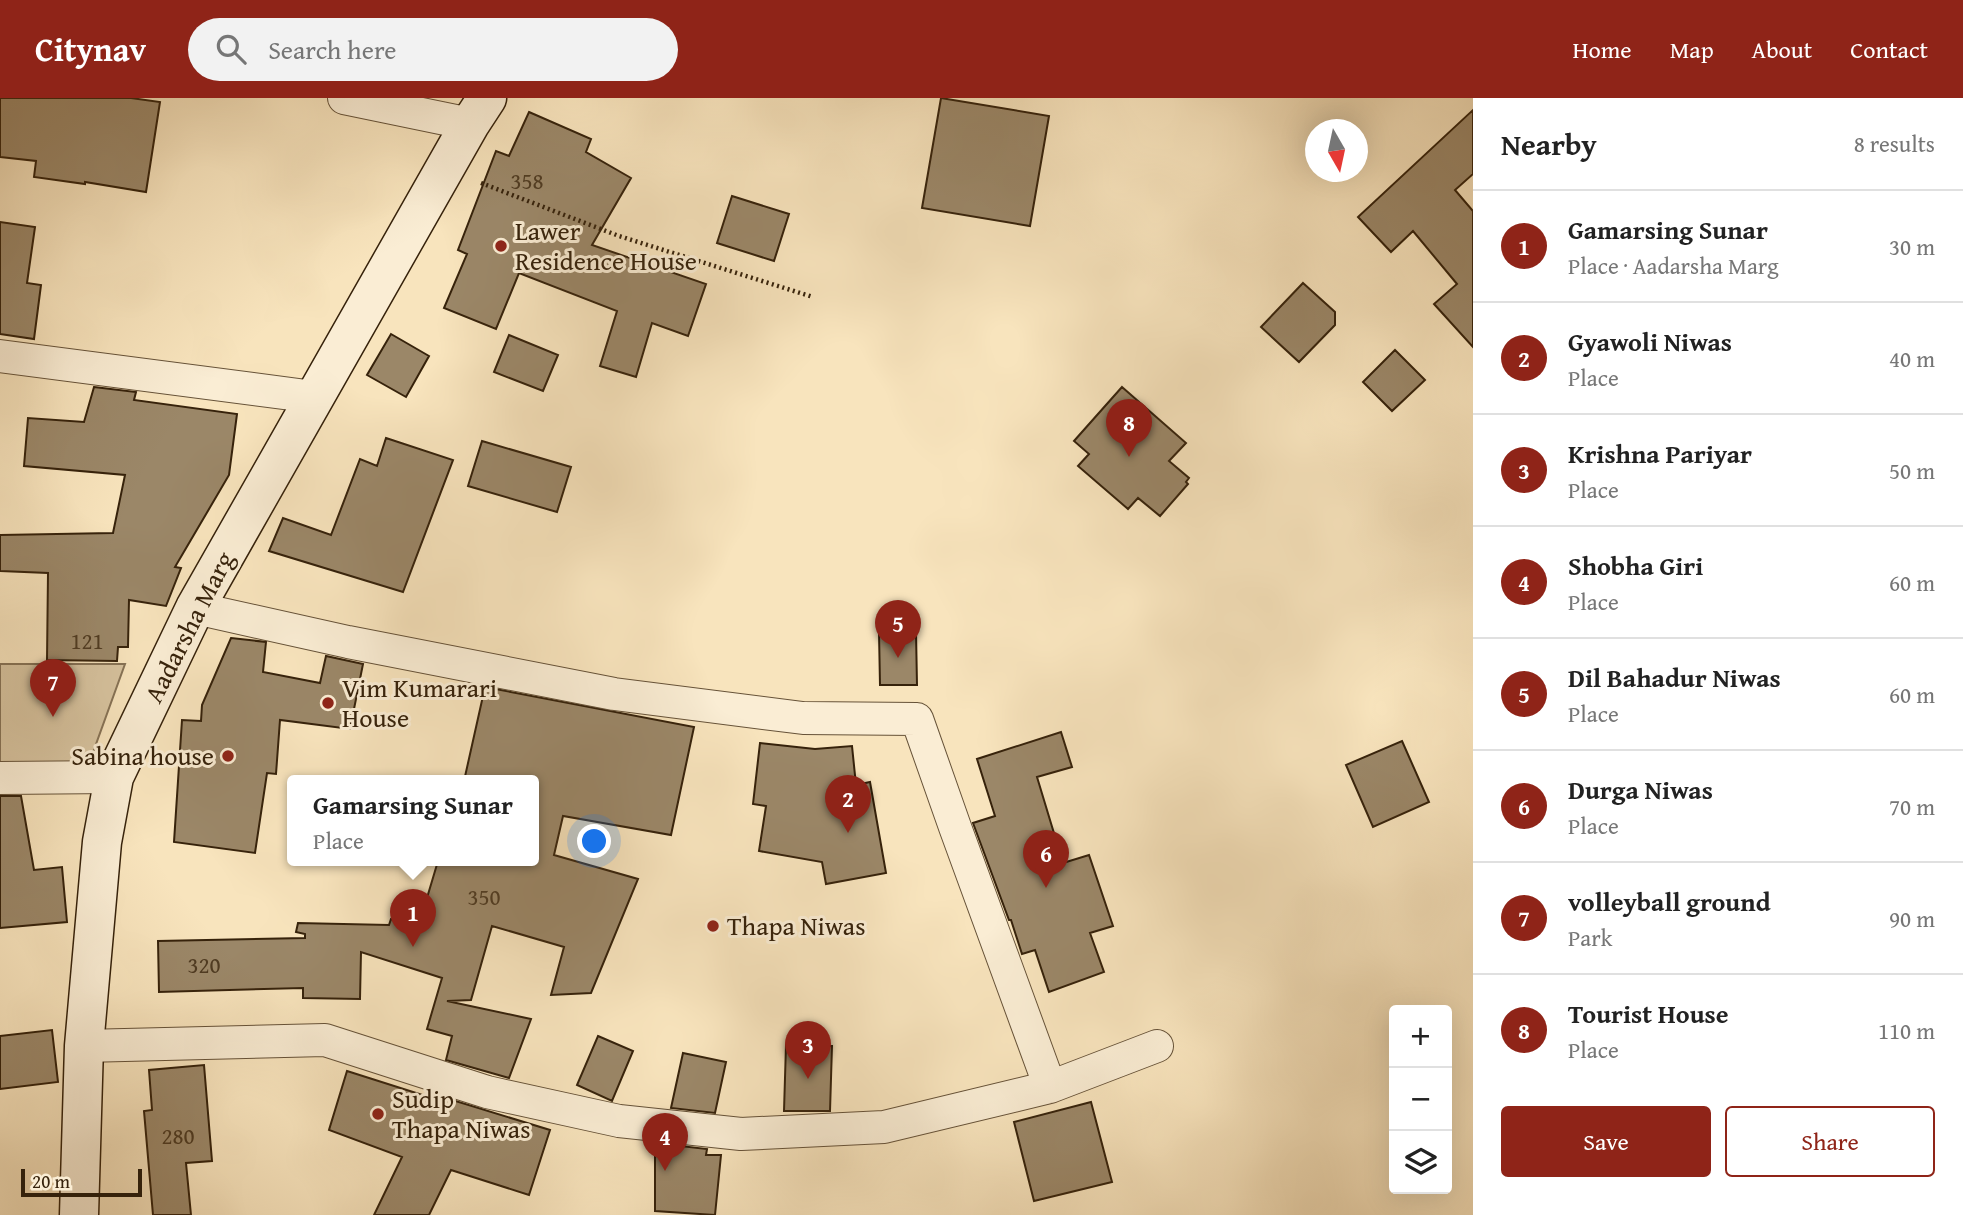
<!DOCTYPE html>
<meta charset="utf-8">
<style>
:root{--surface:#fff;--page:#f2f2f2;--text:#222;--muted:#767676;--line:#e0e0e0;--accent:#8f2418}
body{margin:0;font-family:"Gentium Book Plus",serif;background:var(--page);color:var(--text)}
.controls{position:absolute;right:21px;bottom:21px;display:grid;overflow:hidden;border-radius:7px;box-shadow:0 7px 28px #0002}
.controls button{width:63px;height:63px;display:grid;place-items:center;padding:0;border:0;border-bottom:2px solid var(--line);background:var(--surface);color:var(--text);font:35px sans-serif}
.compass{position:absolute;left:1305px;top:21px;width:63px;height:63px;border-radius:50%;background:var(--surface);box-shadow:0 7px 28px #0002;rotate:171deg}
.scale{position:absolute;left:21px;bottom:18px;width:121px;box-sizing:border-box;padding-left:7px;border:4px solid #36220b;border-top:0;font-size:19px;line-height:24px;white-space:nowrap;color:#36220b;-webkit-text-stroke:5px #faedd4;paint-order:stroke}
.you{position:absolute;left:595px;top:744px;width:24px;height:24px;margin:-18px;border:5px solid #fff;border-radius:50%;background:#1a73e8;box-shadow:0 0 0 10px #1a73e833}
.badge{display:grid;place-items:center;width:46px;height:46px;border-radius:50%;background:var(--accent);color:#fff;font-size:23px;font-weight:700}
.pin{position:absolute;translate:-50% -58px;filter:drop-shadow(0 2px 4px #0008)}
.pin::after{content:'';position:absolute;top:37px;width:24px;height:21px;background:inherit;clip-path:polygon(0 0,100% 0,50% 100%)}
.popup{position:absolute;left:287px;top:677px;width:252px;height:91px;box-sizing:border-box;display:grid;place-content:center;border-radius:7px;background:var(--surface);filter:drop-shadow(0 2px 5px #0005);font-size:23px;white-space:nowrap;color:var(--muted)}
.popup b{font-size:26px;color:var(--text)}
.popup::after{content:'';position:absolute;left:50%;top:100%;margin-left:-14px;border:14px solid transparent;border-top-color:var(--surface)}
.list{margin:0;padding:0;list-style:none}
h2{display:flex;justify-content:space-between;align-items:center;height:91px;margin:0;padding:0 28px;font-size:30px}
h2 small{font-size:23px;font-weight:400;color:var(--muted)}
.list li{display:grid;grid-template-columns:46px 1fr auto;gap:21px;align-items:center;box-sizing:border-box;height:112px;padding:0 28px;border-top:2px solid var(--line)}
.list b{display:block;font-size:26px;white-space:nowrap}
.list p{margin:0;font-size:23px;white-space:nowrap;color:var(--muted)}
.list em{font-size:23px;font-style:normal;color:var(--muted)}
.actions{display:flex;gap:14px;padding:21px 28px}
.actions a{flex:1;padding:16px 0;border:2px solid var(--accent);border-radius:7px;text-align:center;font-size:24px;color:var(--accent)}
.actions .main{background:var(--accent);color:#fff}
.icon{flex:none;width:38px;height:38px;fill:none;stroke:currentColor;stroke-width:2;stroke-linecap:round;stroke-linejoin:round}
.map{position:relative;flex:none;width:1473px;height:1117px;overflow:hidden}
header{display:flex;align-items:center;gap:42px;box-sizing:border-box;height:98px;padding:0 35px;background:var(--accent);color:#fff}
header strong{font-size:33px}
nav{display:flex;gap:38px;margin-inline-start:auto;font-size:24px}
.search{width:490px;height:63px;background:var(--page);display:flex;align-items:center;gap:18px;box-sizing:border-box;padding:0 24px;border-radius:38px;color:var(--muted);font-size:26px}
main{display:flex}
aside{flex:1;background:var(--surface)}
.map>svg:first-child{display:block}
</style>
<header>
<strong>Citynav</strong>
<div class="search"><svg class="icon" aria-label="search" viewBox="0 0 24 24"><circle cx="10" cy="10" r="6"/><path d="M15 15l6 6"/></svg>Search here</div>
<nav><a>Home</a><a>Map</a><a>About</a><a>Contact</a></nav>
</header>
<main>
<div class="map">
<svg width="1473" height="1117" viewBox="0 0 1473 1117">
<rect width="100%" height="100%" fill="#f8e4bd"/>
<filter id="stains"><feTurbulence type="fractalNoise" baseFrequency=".00286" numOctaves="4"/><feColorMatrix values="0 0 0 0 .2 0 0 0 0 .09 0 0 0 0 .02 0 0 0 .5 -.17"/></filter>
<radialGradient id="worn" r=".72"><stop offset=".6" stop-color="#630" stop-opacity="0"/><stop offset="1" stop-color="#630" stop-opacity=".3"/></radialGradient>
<!-- green -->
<path fill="#d7c39f" stroke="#867255" stroke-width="2" d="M0 566H125L87 671 0 675Z"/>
<!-- building -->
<path fill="#9b8768" stroke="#36220b" stroke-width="2" d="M0 0H131L160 4 146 94 85 84V86L34 79 36 63 0 59Z
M941 0 1049 18 1030 128 922 110Z
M1473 12V76L1455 92 1473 113V249L1434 206 1457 186 1413 133 1391 154 1358 119Z
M529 14 591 41 586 54 631 80 592 147 706 186 688 238 652 225 636 279 600 268 617 213 519 175 496 231 444 210 467 156 458 152 496 53 509 58Z
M732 98 789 116 774 163 717 145Z
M0 124 35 129 27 185 41 187 34 241 0 236Z
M1303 185 1335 214V227L1299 264 1261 229Z
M391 236 429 258 406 299 367 277Z
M509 237 558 257 543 293 494 274Z
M1395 252 1425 282 1392 313 1363 284Z
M94 289 136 294 134 302 237 316 229 377 175 469 181 470 166 508 129 502 128 549H118L117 563 47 562 48 475 0 473V437L113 435 125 377 24 368 28 320 84 324Z
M1122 289 1186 345 1169 363 1189 380 1186 384 1188 386 1160 418 1138 400 1128 411 1078 368 1089 356 1074 343Z
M386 340 453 362 403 494 269 453 283 420 331 437 360 361 377 368Z
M482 343 571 369 557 414 468 388Z
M879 534H916L917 587H880Z
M231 540 266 544 263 574 320 585 326 558 363 566 350 631 280 622 276 676 267 675 255 755 174 744 182 622 201 623 202 607Z
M485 589 694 629 671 737 563 718 554 757 638 781 591 895 551 897 564 849 492 828 471 902 447 903 531 921 509 980 446 962 452 938 427 931 442 880 361 854 360 901 303 900V890L159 894 158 843 305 840V836L296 834 298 825 389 827 391 821 418 830 438 763H534V683H464Z
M1061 634 1072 669 1037 679 1063 765 1089 757 1113 828 1090 835 1104 874 1049 894 1035 852 1022 856 1011 822H1009L973 725 995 718 977 661Z
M1402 643 1429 704 1373 729 1346 667Z
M760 645 815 651 852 648 856 687 870 684 886 775 826 786 822 764 759 753 766 708 753 706Z
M0 698H21L34 772 62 769 67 824 0 830Z
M52 932 58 984 0 991V938Z
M598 938 633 953 612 1003 577 987Z
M786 947 832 948 830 1013H784Z
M683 955 726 964 715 1015 671 1010Z
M204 967 212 1063 186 1065 191 1117H153L144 1013 152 1012 149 972Z
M347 973 435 1001 436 997 550 1032 529 1097 451 1072 429 1117H374L402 1059 329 1032Z
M1091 1004 1112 1084 1034 1103 1014 1024Z
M663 1046 707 1051 706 1057H721L715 1117 655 1113V1053H661Z"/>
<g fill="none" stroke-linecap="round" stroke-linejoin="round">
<defs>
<path id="street" d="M344 0 470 26
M0 258 314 299
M0 680 114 679
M84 948 325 942 487 994 619 1023 741 1036 884 1029 1050 989 955 729 917 621 803 620 614 596 348 544 195 510
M1050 989 1157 948"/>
<path id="secondary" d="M79 1117 84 948 102 744 114 679 195 510 470 26 487 0"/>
</defs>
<!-- street casing -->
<use href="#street" stroke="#665238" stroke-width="34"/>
<!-- secondary casing -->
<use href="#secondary" stroke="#36220b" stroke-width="41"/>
<!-- path -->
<path stroke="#36220b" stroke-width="4.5" stroke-dasharray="2 3.5" stroke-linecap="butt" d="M481 85 619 138 813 199"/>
<!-- street -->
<use href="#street" stroke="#faedd4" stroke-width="32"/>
<!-- secondary -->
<use href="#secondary" stroke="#faedd4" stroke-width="38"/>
</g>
<!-- markers -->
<g fill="#8f2418" stroke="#faedd4" stroke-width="2.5">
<circle cx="501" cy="148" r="7"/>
<circle cx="328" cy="605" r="7"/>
<circle cx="228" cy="658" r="7"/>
<circle cx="713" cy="828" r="7"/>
<circle cx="378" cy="1016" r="7"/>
</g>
<g text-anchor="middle" stroke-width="6" stroke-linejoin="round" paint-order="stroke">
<!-- number labels -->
<g font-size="23" fill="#4f3b22">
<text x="527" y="91">358</text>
<text x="87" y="551">121</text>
<text x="484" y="807">350</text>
<text x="204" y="875">320</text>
<text x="178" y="1046">280</text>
</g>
<!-- poi labels -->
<g font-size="26" fill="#36220b" stroke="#faedd4" text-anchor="start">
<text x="515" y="142">Lawer<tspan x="515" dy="30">Residence House</tspan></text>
<text x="342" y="599">Vim Kumarari<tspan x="342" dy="30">House</tspan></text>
<text x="214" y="667" text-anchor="end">Sabina house</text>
<text x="727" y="837">Thapa Niwas</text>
<text x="392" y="1010">Sudip<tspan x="392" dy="30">Thapa Niwas</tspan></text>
</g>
<!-- street labels -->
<g font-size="26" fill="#36220b" stroke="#faedd4">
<text transform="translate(189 529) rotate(-63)" y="9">Aadarsha Marg</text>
</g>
</g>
<rect width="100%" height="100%" filter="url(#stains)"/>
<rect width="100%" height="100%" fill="url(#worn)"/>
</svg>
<div class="controls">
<button>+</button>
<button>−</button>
<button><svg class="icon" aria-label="layers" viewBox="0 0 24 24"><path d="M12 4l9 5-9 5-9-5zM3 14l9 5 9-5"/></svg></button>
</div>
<svg class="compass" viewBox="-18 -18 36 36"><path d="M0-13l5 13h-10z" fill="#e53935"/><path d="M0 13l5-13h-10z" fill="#767676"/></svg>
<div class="scale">20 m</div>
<div class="you"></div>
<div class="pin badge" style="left:413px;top:849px">1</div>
<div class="popup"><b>Gamarsing Sunar</b>Place</div>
<div class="pin badge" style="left:848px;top:735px">2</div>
<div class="pin badge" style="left:808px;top:981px">3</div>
<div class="pin badge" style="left:665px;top:1073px">4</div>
<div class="pin badge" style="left:898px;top:560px">5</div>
<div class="pin badge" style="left:1046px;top:790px">6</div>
<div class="pin badge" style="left:53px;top:619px">7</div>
<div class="pin badge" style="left:1129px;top:359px">8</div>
</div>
<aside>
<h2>Nearby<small>8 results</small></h2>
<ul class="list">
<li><span class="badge">1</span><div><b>Gamarsing Sunar</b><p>Place · Aadarsha Marg</p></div><em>30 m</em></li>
<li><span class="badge">2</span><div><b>Gyawoli Niwas</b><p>Place</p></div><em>40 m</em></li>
<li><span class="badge">3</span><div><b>Krishna Pariyar</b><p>Place</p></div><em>50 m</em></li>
<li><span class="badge">4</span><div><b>Shobha Giri</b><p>Place</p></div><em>60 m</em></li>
<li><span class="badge">5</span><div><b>Dil Bahadur Niwas</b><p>Place</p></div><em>60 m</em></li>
<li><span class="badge">6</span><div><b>Durga Niwas</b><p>Place</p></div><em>70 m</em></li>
<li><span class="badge">7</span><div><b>volleyball ground</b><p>Park</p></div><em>90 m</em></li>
<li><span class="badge">8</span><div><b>Tourist House</b><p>Place</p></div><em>110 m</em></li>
</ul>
<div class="actions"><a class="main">Save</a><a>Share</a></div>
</aside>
</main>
